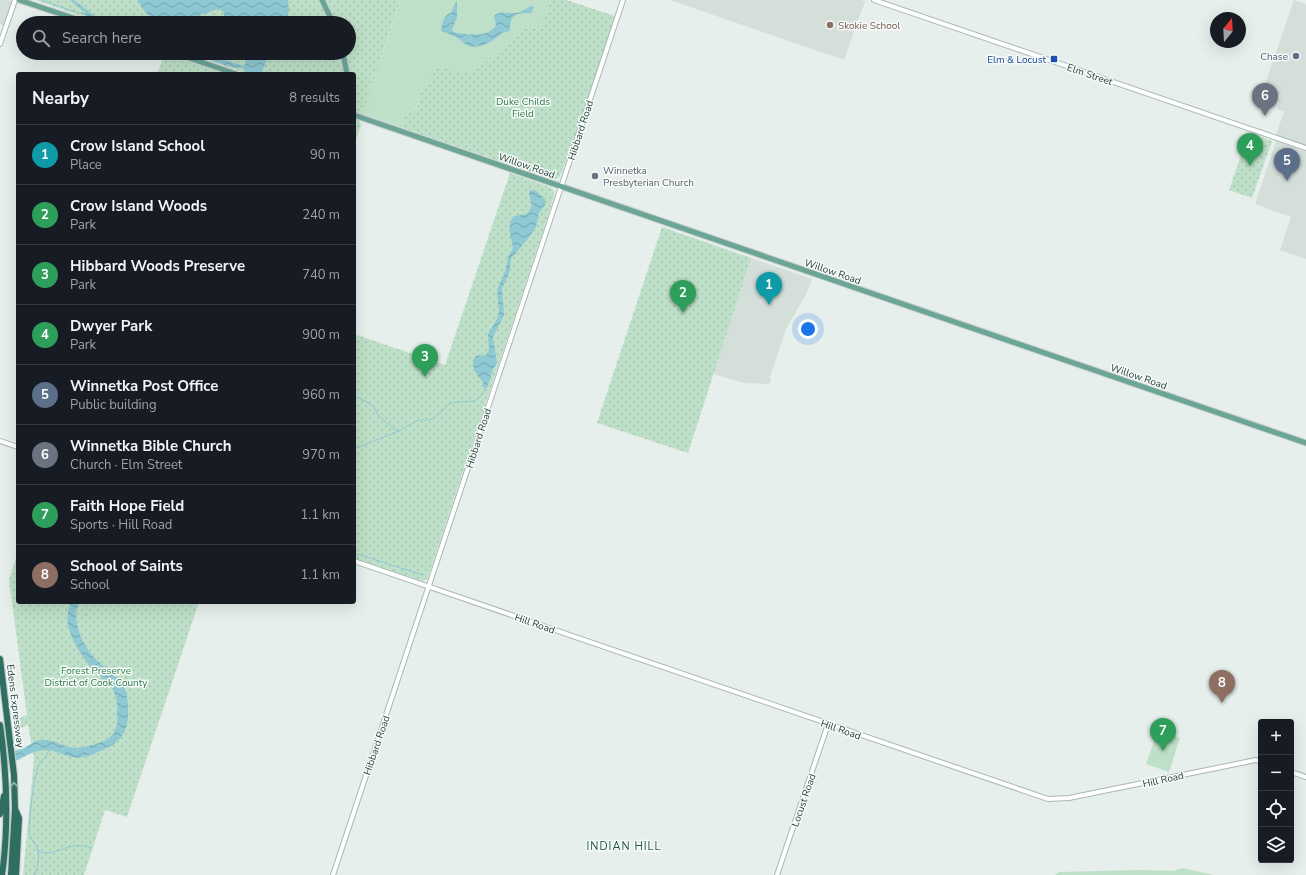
<!DOCTYPE html>
<meta charset="utf-8">
<style>
:root{--surface:#171b24;--page:#20242c;--text:#f1f3f6;--muted:#9ea1a6;--line:#363941;--accent:#7c3aed}
body{margin:0;font-family:"Nunito Sans",sans-serif;background:var(--page);color:var(--text)}
.controls{position:absolute;right:12px;bottom:12px;display:grid;overflow:hidden;border-radius:4px;box-shadow:0 4px 16px #0002}
.controls button{width:36px;height:36px;display:grid;place-items:center;padding:0;border:0;border-bottom:1px solid var(--line);background:var(--surface);color:var(--text);font:20px sans-serif}
.compass{position:absolute;left:1210px;top:12px;width:36px;height:36px;border-radius:50%;background:var(--surface);box-shadow:0 4px 16px #0002;rotate:18deg}
.you{position:absolute;left:808px;top:329px;width:14px;height:14px;margin:-10px;border:3px solid #fff;border-radius:50%;background:#1a73e8;box-shadow:0 0 0 6px #1a73e833}
.badge{display:grid;place-items:center;width:26px;height:26px;border-radius:50%;background:var(--accent);color:#fff;font-size:13px;font-weight:700}
.pin{position:absolute;translate:-50% -33px;filter:drop-shadow(0 1px 2px #0008)}
.pin::after{content:'';position:absolute;top:21px;width:14px;height:12px;background:inherit;clip-path:polygon(0 0,100% 0,50% 100%)}
.list{margin:0;padding:0;list-style:none}
h2{display:flex;justify-content:space-between;align-items:center;height:52px;margin:0;padding:0 16px;font-size:17px}
h2 small{font-size:13px;font-weight:400;color:var(--muted)}
.list li{display:grid;grid-template-columns:26px 1fr auto;gap:12px;align-items:center;box-sizing:border-box;height:60px;padding:0 16px;border-top:1px solid var(--line)}
.list b{display:block;font-size:15px;white-space:nowrap}
.list p{margin:0;font-size:13px;white-space:nowrap;color:var(--muted)}
.list em{font-size:13px;font-style:normal;color:var(--muted)}
.icon{flex:none;width:22px;height:22px;fill:none;stroke:currentColor;stroke-width:2;stroke-linecap:round;stroke-linejoin:round}
.map{position:relative;flex:none;width:1306px;height:875px;overflow:hidden}
.search{position:absolute;background:var(--surface);box-shadow:0 4px 16px #0002;left:16px;top:16px;width:340px;height:44px;display:flex;align-items:center;gap:10px;box-sizing:border-box;padding:0 14px;border-radius:22px;color:var(--muted);font-size:15px}
.panel{position:absolute;background:var(--surface);box-shadow:0 4px 16px #0002;left:16px;top:72px;width:340px;height:532px;border-radius:4px}
.map>svg:first-child{display:block}
</style>
<div class="map">
<svg width="1306" height="875" viewBox="0 0 1306 875">
<defs>
<pattern id="park-dots" width="8" height="8" patternUnits="userSpaceOnUse"><rect width="8" height="8" fill="#bfe0c8"/><path d="M2 2h.1M6 6h.1" fill="none" stroke="#a4c1ad" stroke-width="1.8" stroke-linecap="round"/></pattern>
<pattern id="water-waves" width="16" height="10" patternUnits="userSpaceOnUse"><rect width="16" height="10" fill="#8ec9d4"/><path d="M0 5q4-4 8 0t8 0" fill="none" stroke="#74a5ad"/></pattern>
</defs>
<rect width="100%" height="100%" fill="#e6efeb"/>
<!-- built -->
<path fill="#d4dfda" d="M0 0H8L17 3 9 27 0 24Z
M670 0H861L865 1 844 60Z
M1294 0 1306 4V259L1280 250 1291 217 1255 204 1277 138 1275 137 1284 112 1277 109 1281 95 1263 90Z
M751 258 812 279 806 294 786 329 770 377 771 382 768 384 744 383 713 374Z"/>
<!-- green -->
<path fill="#bfe0c8" d="M400 0H551L539 30 529 26 473 72 469 73 475 89 438 66 419 94C420 108 407 115 403 128L357 112 354 74 381 58Z
M1158 730 1180 738 1169 772 1146 764Z
M1182 868 1214 875H1055L1059 872 1139 870 1173 871Z"/>
<!-- park -->
<path fill="url(#park-dots)" d="M35 0H400L362 114 354 111V74H248L187 53H349V23H101Z
M551 0H566L615 16 572 146 560 176 557 179H551L403 128 405 119V116C414 113 420 105 419 94L438 66 464 74 473 72 529 26 539 30Z
M167 54 226 74H157L164 56Z
M354 118 359 120 361 125 354 145Z
M1249 133 1272 141 1252 198 1229 190Z
M510 173 550 187 554 191V196L544 228 428 577 426 580 422 581 354 559V334L445 365Z
M662 227 751 258 688 453 597 423Z
M18 552V602H199L127 817 105 810 84 875H23L34 758 28 725 21 728 17 725V723L20 718 27 715 9 580Z"/>
<!-- water -->
<path fill="url(#water-waves)" d="M70 0H74L95 16 114 23H106L74 11 87 14Z
M137 0H288L289 11 285 23H226L223 11 219 9C214 9 212 12 207 13 189 19 162 27 146 13 142 9 140 4 137 0Z
M457 0V18L452 29 453 32C465 35 490 38 496 25L494 16C501 10 508 14 516 13 522 12 526 9 531 6L534 7 531 13C517 13 509 14 510 31L502 33C494 41 480 49 468 46 464 44 461 40 458 38 454 36 446 33 441 31 442 25 443 15 451 13Z
M191 53 208 54 243 66 246 63 244 53H275C267 57 264 66 261 74H246L243 68C228 69 206 57 191 53Z
M530 190 536 191 545 199V205L539 213 536 227 530 236 511 259 509 274 502 288 504 315 493 337 497 363 493 369 487 388 483 387V382C477 376 472 369 473 360L477 355 483 356 487 354 489 349 488 334 497 319 499 312 497 290 506 269 508 257 513 248C511 237 506 225 514 216L527 214C534 206 531 203 529 194Z
M70 602H79C77 609 75 616 77 623 79 638 90 655 101 664 109 671 117 676 123 685 127 692 128 701 128 709 129 732 121 743 98 752 94 754 89 756 84 757 68 760 60 750 46 750 35 750 27 755 18 760 14 762 5 761 0 762V752C7 751 15 751 21 749 28 747 33 741 40 740 51 739 59 744 69 747 78 749 90 746 99 743 117 737 118 726 117 710 117 704 117 698 114 692 109 682 101 677 94 670 85 663 70 637 68 626 67 618 68 610 70 602Z"/>
<g fill="none" stroke-linecap="round" stroke-linejoin="round">
<!-- stream -->
<path stroke="#8ec9d4" stroke-width="1" d="M42 0 75 12
M354 395 370 404 374 407 378 415 394 429 398 431
M354 449 399 431 419 420H429L435 417 449 404 456 402 474 401 481 396 486 387
M354 553 423 575
M84 615H87
M38 851C49 857 62 848 73 846 79 845 86 846 92 848
M35 875C37 868 40 857 38 850 35 842 28 838 29 828 31 809 32 788 37 770 39 760 48 758 49 749"/>
<defs>
<path id="minor" d="M874 0 1306 148
M0 44 15 0
M0 441 18 447
M354 561 1048 799 1069 798 1256 760 1261 762
M1291 772 1306 777
M333 875 623 0
M777 875 828 724"/>
<path id="major" d="M19 0 88 23
M322 0 333 23
M175 53 236 74
M343 53 347 74
M354 115 1306 443"/>
<path id="highway" d="M0 659 14 775 15 809 11 875
M0 725C7 774 9 825 2 875
M16 811 19 818 16 875
M0 814 4 796"/>
</defs>
<!-- minor casing -->
<use href="#minor" stroke="#a8b8b2" stroke-width="6"/>
<!-- major casing -->
<use href="#major" stroke="#c2cac8" stroke-width="7"/>
<!-- highway casing -->
<use href="#highway" stroke="#c2cac8" stroke-width="8"/>
<!-- minor -->
<use href="#minor" stroke="#fff" stroke-width="4"/>
<!-- major -->
<use href="#major" stroke="#6aa596" stroke-width="5"/>
<!-- highway -->
<use href="#highway" stroke="#2f6f62" stroke-width="6"/>
</g>
<!-- one-way arrows -->
<defs><path id="oneway-chevron" d="M-2-3.5L2.5 0L-2 3.5" fill="none" stroke-width="1.6" stroke-linecap="round" stroke-linejoin="round"/></defs>
<use stroke="#93b5ae" href="#oneway-chevron" transform="translate(14 785) rotate(-93)"/>
<!-- markers -->
<circle fill="#8d6e63" stroke="#f7fbf9" stroke-width="1.5" cx="830" cy="25" r="4"/>
<circle fill="#5c6f8a" stroke="#f7fbf9" stroke-width="1.5" cx="1296" cy="56" r="4"/>
<rect fill="#1a4fb4" stroke="#f7fbf9" stroke-width="1.5" x="1050" y="55" width="8" height="8" rx="2"/>
<circle fill="#6b7280" stroke="#f7fbf9" stroke-width="1.5" cx="595" cy="176" r="4"/>
<g text-anchor="middle" stroke-width="3" stroke-linejoin="round" paint-order="stroke">
<!-- education labels -->
<g font-size="10" fill="#785e54" stroke="#f7fbf9" text-anchor="start">
<text x="838" y="29">Skokie School</text>
</g>
<!-- service labels -->
<g font-size="10" fill="#4e5e75" stroke="#f7fbf9" text-anchor="end">
<text x="1288" y="60">Chase</text>
</g>
<!-- transit labels -->
<g font-size="10" fill="#164399" stroke="#f7fbf9" text-anchor="end">
<text x="1046" y="63">Elm &amp; Locust</text>
</g>
<!-- street labels -->
<g font-size="10" fill="#24423a" stroke="#f7fbf9">
<text transform="translate(1090 74) rotate(19)" y="4">Elm Street</text>
<text transform="translate(580 130) rotate(-72)" y="4">Hibbard Road</text>
<text transform="translate(527 165) rotate(19)" y="4">Willow Road</text>
<text transform="translate(833 271) rotate(19)" y="4">Willow Road</text>
<text transform="translate(1139 376) rotate(19)" y="4">Willow Road</text>
<text transform="translate(478 438) rotate(-72)" y="4">Hibbard Road</text>
<text transform="translate(535 623) rotate(19)" y="4">Hill Road</text>
<text transform="translate(16 706) rotate(83)" y="4">Edens Expressway</text>
<text transform="translate(841 729) rotate(19)" y="4">Hill Road</text>
<text transform="translate(376 745) rotate(-71)" y="4">Hibbard Road</text>
<text transform="translate(1163 779) rotate(-12)" y="4">Hill Road</text>
<text transform="translate(803 800) rotate(-71)" y="4">Locust Road</text>
</g>
<!-- park labels -->
<g font-size="10" fill="#2d7a4b" stroke="#f7fbf9">
<text x="523" y="105">Duke Childs<tspan x="523" dy="12">Field</tspan></text>
<text x="96" y="674">Forest Preserve<tspan x="96" dy="12">District of Cook County</tspan></text>
</g>
<!-- worship labels -->
<g font-size="10" fill="#5b616d" stroke="#f7fbf9" text-anchor="start">
<text x="603" y="174">Winnetka<tspan x="603" dy="12">Presbyterian Church</tspan></text>
</g>
<!-- neighbourhood labels -->
<g font-size="11" letter-spacing="1" fill="#1f5548" stroke="#f7fbf9">
<text x="624" y="850">INDIAN HILL</text>
</g>
</g>
</svg>
<div class="controls">
<button>+</button>
<button>−</button>
<button><svg class="icon" aria-label="locate" viewBox="0 0 24 24"><circle cx="12" cy="12" r="6"/><path d="M12 2v4M12 18v4M2 12h4M18 12h4"/></svg></button>
<button><svg class="icon" aria-label="layers" viewBox="0 0 24 24"><path d="M12 4l9 5-9 5-9-5zM3 14l9 5 9-5"/></svg></button>
</div>
<svg class="compass" viewBox="-18 -18 36 36"><path d="M0-13l5 13h-10z" fill="#e53935"/><path d="M0 13l5-13h-10z" fill="#9ea1a6"/></svg>
<div class="you"></div>
<div class="pin badge" style="left:769px;top:305px;background:#0f9aa8">1</div>
<div class="pin badge" style="left:683px;top:313px;background:#2e9e5b">2</div>
<div class="pin badge" style="left:425px;top:377px;background:#2e9e5b">3</div>
<div class="pin badge" style="left:1250px;top:166px;background:#2e9e5b">4</div>
<div class="pin badge" style="left:1287px;top:181px;background:#5c6f8a">5</div>
<div class="pin badge" style="left:1265px;top:116px;background:#6b7280">6</div>
<div class="pin badge" style="left:1163px;top:751px;background:#2e9e5b">7</div>
<div class="pin badge" style="left:1222px;top:703px;background:#8d6e63">8</div>
<div class="search"><svg class="icon" aria-label="search" viewBox="0 0 24 24"><circle cx="10" cy="10" r="6"/><path d="M15 15l6 6"/></svg>Search here</div>
<section class="panel">
<h2>Nearby<small>8 results</small></h2>
<ul class="list">
<li><span class="badge" style="background:#0f9aa8">1</span><div><b>Crow Island School</b><p>Place</p></div><em>90 m</em></li>
<li><span class="badge" style="background:#2e9e5b">2</span><div><b>Crow Island Woods</b><p>Park</p></div><em>240 m</em></li>
<li><span class="badge" style="background:#2e9e5b">3</span><div><b>Hibbard Woods Preserve</b><p>Park</p></div><em>740 m</em></li>
<li><span class="badge" style="background:#2e9e5b">4</span><div><b>Dwyer Park</b><p>Park</p></div><em>900 m</em></li>
<li><span class="badge" style="background:#5c6f8a">5</span><div><b>Winnetka Post Office</b><p>Public building</p></div><em>960 m</em></li>
<li><span class="badge" style="background:#6b7280">6</span><div><b>Winnetka Bible Church</b><p>Church · Elm Street</p></div><em>970 m</em></li>
<li><span class="badge" style="background:#2e9e5b">7</span><div><b>Faith Hope Field</b><p>Sports · Hill Road</p></div><em>1.1 km</em></li>
<li><span class="badge" style="background:#8d6e63">8</span><div><b>School of Saints</b><p>School</p></div><em>1.1 km</em></li>
</ul>
</section>
</div>
